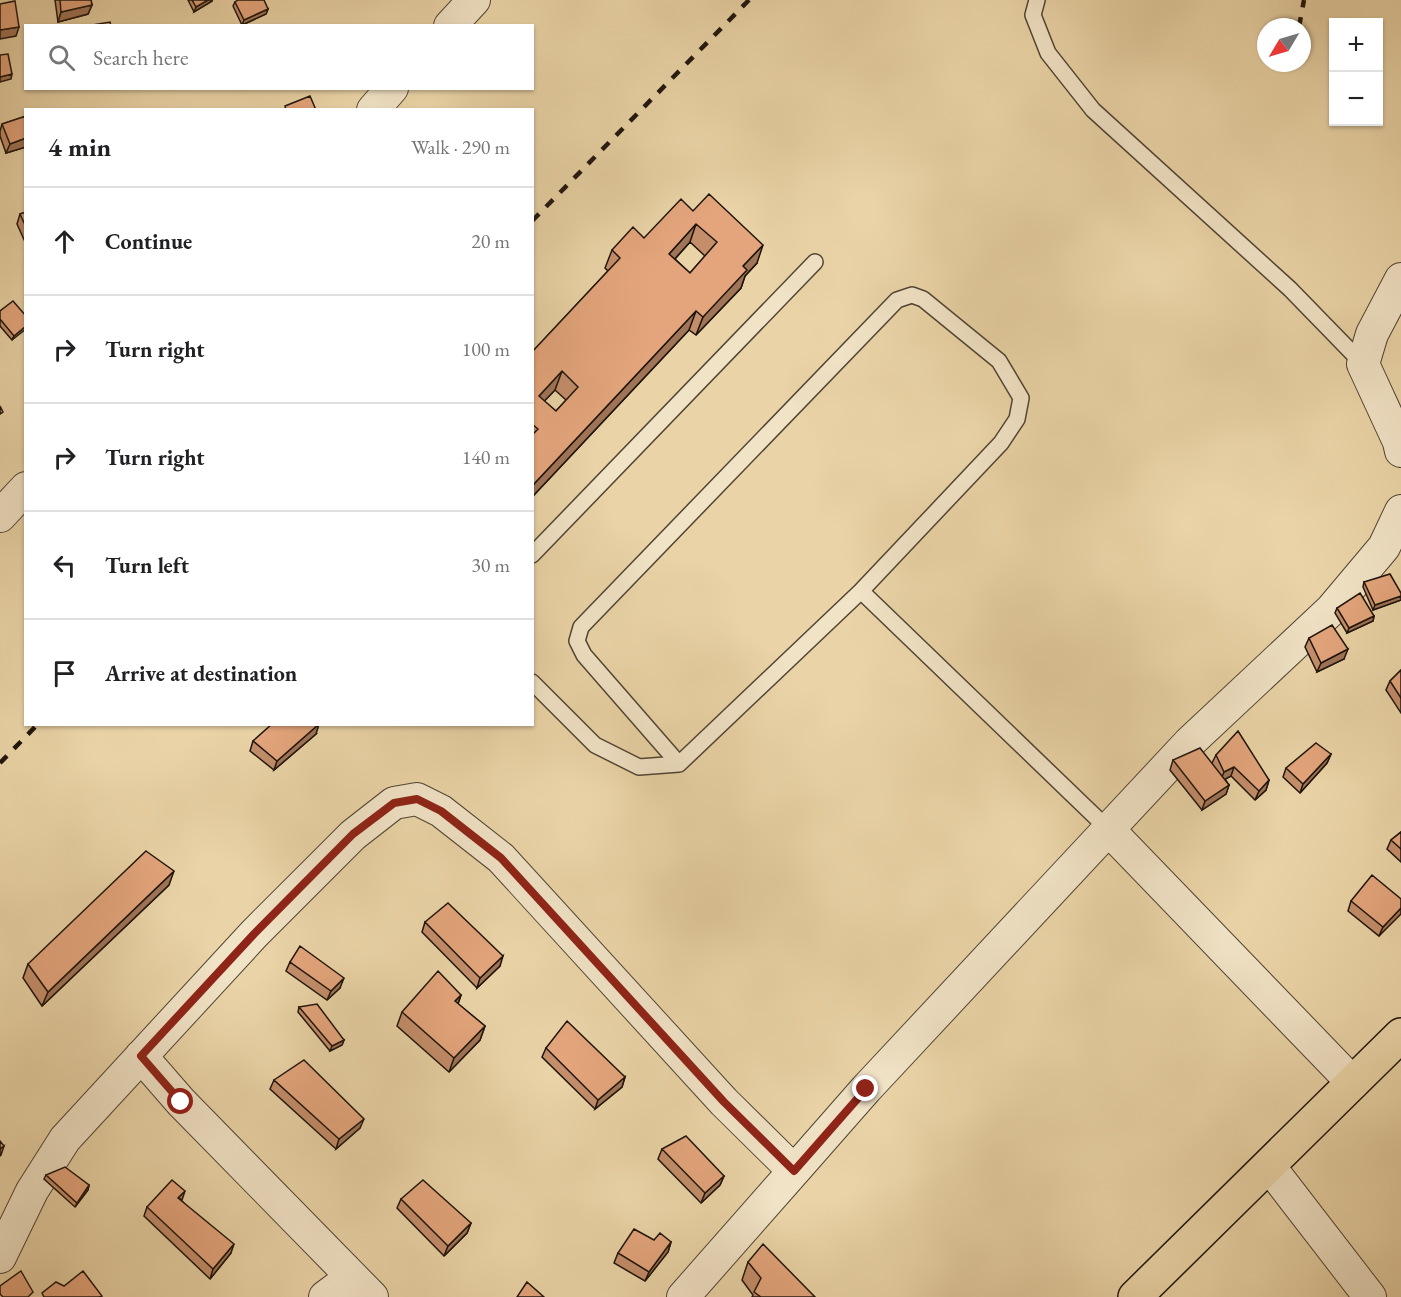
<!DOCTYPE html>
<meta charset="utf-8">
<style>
:root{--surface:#fff;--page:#f6f6f6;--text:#202124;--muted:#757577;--line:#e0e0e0}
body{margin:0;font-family:"EB Garamond",serif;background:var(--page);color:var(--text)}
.controls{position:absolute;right:18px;top:18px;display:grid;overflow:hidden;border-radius:0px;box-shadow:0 2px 4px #0004}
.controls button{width:54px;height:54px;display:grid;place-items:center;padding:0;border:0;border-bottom:2px solid var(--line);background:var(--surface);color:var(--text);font:30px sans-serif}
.compass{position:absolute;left:1257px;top:18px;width:54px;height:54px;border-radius:50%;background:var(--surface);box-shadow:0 2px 4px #0004;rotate:232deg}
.stop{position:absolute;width:18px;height:18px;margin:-14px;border:4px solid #8f2418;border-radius:50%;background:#fff}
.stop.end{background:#8f2418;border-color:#fff;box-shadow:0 2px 6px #0008}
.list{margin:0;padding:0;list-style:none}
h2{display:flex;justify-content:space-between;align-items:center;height:78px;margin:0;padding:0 24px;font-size:26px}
h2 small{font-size:20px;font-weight:400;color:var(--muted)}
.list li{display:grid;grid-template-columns:39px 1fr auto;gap:18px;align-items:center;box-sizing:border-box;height:108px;padding:0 24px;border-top:2px solid var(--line)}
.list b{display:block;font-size:22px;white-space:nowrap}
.list em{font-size:20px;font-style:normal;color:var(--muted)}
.icon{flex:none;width:33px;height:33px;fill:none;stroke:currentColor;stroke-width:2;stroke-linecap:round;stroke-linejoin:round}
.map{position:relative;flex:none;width:1401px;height:1297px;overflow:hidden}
.search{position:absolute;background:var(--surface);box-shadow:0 2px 4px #0004;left:24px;top:24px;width:510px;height:66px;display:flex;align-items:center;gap:15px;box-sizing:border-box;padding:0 21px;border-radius:0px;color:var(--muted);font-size:22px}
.panel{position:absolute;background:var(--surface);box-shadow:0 2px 4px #0004;left:24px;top:108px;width:510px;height:618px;border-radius:0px}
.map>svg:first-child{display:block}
</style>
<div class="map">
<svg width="1401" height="1297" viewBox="0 0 1401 1297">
<rect width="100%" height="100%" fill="#ead4a7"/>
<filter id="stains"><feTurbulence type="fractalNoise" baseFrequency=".00333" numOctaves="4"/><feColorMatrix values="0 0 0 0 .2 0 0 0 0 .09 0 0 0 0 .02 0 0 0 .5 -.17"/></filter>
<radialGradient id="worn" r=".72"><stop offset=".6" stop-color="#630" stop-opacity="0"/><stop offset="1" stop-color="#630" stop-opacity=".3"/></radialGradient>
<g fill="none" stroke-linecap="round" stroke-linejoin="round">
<defs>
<path id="service" d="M1037 0 1033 15 1048 53 1093 110 1290 289 1363 364
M532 555 815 262
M861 591 1107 828
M532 682 595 745 639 767 679 764 861 591 1001 443 1017 419 1021 398 999 361 923 299 912 295 897 300 581 627 577 641 584 655 679 764"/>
<path id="minor" d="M450 26 474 0
M373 110 392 88
M1401 279 1372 334 1363 364 1399 442 1401 451
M0 516 26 488
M1107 828 1353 1083
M141 1056 181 1102 372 1297
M1269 1166 1370 1297
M794 1171 866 1089 1189 743 1331 610 1384 547 1401 511
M0 1257 32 1191 65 1139 254 934 353 835 394 803 417 799 441 811 501 858 724 1102 794 1171 683 1297
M325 1297 352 1277"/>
<path id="primary" d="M1135 1297 1401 1035"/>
</defs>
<!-- service casing -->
<use href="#service" stroke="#514434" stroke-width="18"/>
<!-- minor casing -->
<use href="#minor" stroke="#514434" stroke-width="34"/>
<!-- primary casing -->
<use href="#primary" stroke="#1e140d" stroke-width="36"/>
<!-- service -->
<use href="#service" stroke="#f1e3c6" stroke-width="15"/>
<!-- minor -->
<use href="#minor" stroke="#f1e3c6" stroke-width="32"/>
<!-- primary -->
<use href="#primary" stroke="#ead4a7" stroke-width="33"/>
<!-- rail -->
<path stroke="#1e140d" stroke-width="4.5" stroke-dasharray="10 10" stroke-linecap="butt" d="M1299 27 1304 0
M532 221 749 0
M0 763 38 724"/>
</g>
<!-- wall -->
<path fill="#c48e6b" stroke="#1e140d" stroke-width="1.5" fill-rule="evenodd" d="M55 0H91L92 5 88 14 58 22Z
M188 0H212V1L194 12Z
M235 2 268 9 266 14 242 25 233 6Z
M26 116V147L6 153 0 136V131L2 124Z
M693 211 757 263 745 276 741 288 696 335 689 330 532 497V352L608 271 605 268 612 250 644 238ZM690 242 705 256 690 273 675 259ZM555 390 566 400 556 411 544 401Z
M26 212V244L17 224 20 214Z
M0 311 26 316 12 340 0 326Z
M1364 582 1401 593V600L1373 610 1363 587Z
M1337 608 1374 616 1373 621 1347 633 1335 613Z
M1309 638 1344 659 1317 672 1305 647Z
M1401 670V713L1386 690 1390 681Z
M316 734 274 770 250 751 253 741Z
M1331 754 1327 763 1300 793 1283 777 1286 768Z
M1216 755 1269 780 1266 790 1255 800 1231 776 1225 779 1229 785 1226 794 1202 810 1170 770 1173 760 1212 763Z
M1401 832V862L1387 849 1391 840Z
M169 885 42 1006 23 978 28 964Z
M1401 899 1379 936 1348 911 1351 901Z
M425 922 500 966 477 988 422 932Z
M290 962 340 988 327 1000 286 971Z
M461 995 458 1004 485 1026 480 1040 449 1072 397 1026 402 1012Z
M299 1007 344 1040 342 1045 330 1051 298 1012Z
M546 1048 625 1077 622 1087 595 1109 542 1057Z
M274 1080 360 1128 336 1149 270 1089Z
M662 1149 724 1176 720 1185 701 1203 658 1159Z
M46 1175 89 1185 88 1190 75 1207 44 1179Z
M401 1199 471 1223 467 1233 444 1256 397 1208Z
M182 1201 231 1253 210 1279 144 1216 147 1207Z
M671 1242 668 1252 645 1281 614 1263 618 1253Z
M748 1262 815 1297H752L753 1295 742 1280Z"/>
<!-- shaded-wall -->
<path fill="#a07457" stroke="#1e140d" stroke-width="1.5" d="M208 0H212V1L194 12 196 7Z
M92 5 88 14 58 22 61 12Z
M268 9 266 14 242 25 244 20Z
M19 27 16 36 0 39V30Z
M12 74 11 79 0 82V77Z
M26 138V147L6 153 10 144Z
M696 224 690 242 663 272 669 254Z
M763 245 757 263 745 276 741 288 696 335 703 317 743 266Z
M696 311 689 330 532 497V486Z
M26 326V329L12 340 14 336Z
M562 371 555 390 532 414 539 396Z
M1401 596V600L1373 610 1375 605Z
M1374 616 1373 621 1347 633 1349 628Z
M1348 649 1344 659 1317 672 1321 663Z
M319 724 316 734 274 770 277 761Z
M1331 754 1327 763 1300 793 1303 784Z
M1234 767 1231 776 1220 782 1224 772Z
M1269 780 1266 790 1255 800 1259 791Z
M1229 785 1226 794 1202 810 1205 801Z
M174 871 169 885 42 1006 48 992Z
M1401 908V914L1379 936 1383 927Z
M503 956 500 966 477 988 480 978Z
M344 978 340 988 327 1000 331 991Z
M461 995 456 1009 455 1001Z
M485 1026 480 1040 449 1072 454 1058Z
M344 1040 342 1045 330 1051 332 1046Z
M625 1077 622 1087 595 1109 598 1100Z
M364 1119 360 1128 336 1149 339 1139Z
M4 1146 1 1155 0 1156V1149Z
M724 1176 720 1185 701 1203 705 1193Z
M89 1185 88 1190 75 1207 77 1203Z
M185 1191 182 1200 178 1198Z
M471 1223 467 1233 444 1256 448 1246Z
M671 1242 668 1252 645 1281 649 1272Z
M234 1244 231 1253 210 1279 213 1269Z"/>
<!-- building -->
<path fill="#e4a57c" stroke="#1e140d" stroke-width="1.5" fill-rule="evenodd" d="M60 0H91L92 5 61 12Z
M192 0H208L196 7Z
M238 0H264L268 9 244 20 235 2Z
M15 1 19 27 0 30V4Z
M110 22 111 26H86Z
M8 54 12 74 0 77V55Z
M310 96 316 110H286L285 106Z
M26 116V138L10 144 2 124Z
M709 194 763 245 743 266 747 270 703 317 696 311 532 486V435L538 429 532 424V352L620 258 612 250 633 227 644 238 681 199 693 211ZM696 224 717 242 690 273 669 254ZM562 371 578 387 556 411 539 396Z
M26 212V227L20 214Z
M13 301 26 316V326L14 336 0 319V311Z
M0 406 3 412 0 414Z
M1390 574 1401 593V596L1375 605 1364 582Z
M1360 593 1374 616 1349 628 1337 608Z
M1332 625 1348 649 1321 663 1309 638Z
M1401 670V698L1390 681Z
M272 724H319L277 761 253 741Z
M1238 731 1269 780 1259 791 1234 767 1224 772 1216 755Z
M1316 743 1331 754 1303 784 1286 768Z
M1200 748 1229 785 1205 801 1173 760Z
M1401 832V849L1391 840Z
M146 851 174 871 48 992 28 964Z
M1372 875 1401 899V908L1383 927 1351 901Z
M448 903 503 956 480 978 425 922Z
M300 946 344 978 331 991 290 962Z
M438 971 461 995 455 1001 485 1026 454 1058 402 1012Z
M317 1004 344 1040 332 1046 299 1007Z
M567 1021 625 1077 598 1100 546 1048Z
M304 1060 364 1119 339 1139 274 1080Z
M686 1136 724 1176 705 1193 662 1149Z
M0 1141 4 1146 0 1149Z
M65 1167 89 1185 77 1203 46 1175Z
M172 1180 185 1191 178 1198 234 1244 213 1269 147 1207Z
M423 1180 471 1223 448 1246 401 1199Z
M634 1229 654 1240 660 1233 671 1242 649 1272 618 1253Z
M763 1244 815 1297H761L754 1292 761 1278 748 1262Z
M21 1271 33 1292 28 1297H3L0 1294V1286Z
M83 1271 102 1296 99 1297H44L42 1293 56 1282 64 1286Z
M527 1282 544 1297H517Z"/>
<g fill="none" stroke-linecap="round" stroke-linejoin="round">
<!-- route -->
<path stroke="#8f2418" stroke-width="8" d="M181 1102 141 1056 254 934 353 834 394 803 417 799 441 811 501 858 724 1102 794 1171 866 1089"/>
</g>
<rect width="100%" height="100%" filter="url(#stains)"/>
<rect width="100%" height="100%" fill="url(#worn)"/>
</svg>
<div class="controls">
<button>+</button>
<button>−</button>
</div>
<svg class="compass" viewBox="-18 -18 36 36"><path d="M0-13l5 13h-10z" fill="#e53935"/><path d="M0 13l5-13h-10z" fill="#757577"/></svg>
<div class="stop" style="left:181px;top:1102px"></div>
<div class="stop end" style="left:866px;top:1089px"></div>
<div class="search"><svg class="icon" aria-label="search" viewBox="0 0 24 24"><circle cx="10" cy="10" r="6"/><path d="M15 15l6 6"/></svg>Search here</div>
<section class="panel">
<h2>4 min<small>Walk · 290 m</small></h2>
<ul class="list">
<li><svg class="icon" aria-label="ahead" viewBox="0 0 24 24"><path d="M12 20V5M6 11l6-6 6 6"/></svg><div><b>Continue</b></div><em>20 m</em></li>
<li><svg class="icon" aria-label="right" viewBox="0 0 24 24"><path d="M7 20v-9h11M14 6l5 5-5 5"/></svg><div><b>Turn right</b></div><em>100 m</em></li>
<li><svg class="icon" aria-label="right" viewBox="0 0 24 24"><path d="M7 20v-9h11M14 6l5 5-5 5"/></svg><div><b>Turn right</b></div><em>140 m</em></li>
<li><svg class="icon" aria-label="left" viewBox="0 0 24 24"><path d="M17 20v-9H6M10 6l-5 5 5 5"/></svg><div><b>Turn left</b></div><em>30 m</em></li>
<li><svg class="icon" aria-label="arrive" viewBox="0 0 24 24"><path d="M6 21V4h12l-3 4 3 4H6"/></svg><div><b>Arrive at destination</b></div></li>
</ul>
</section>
</div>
